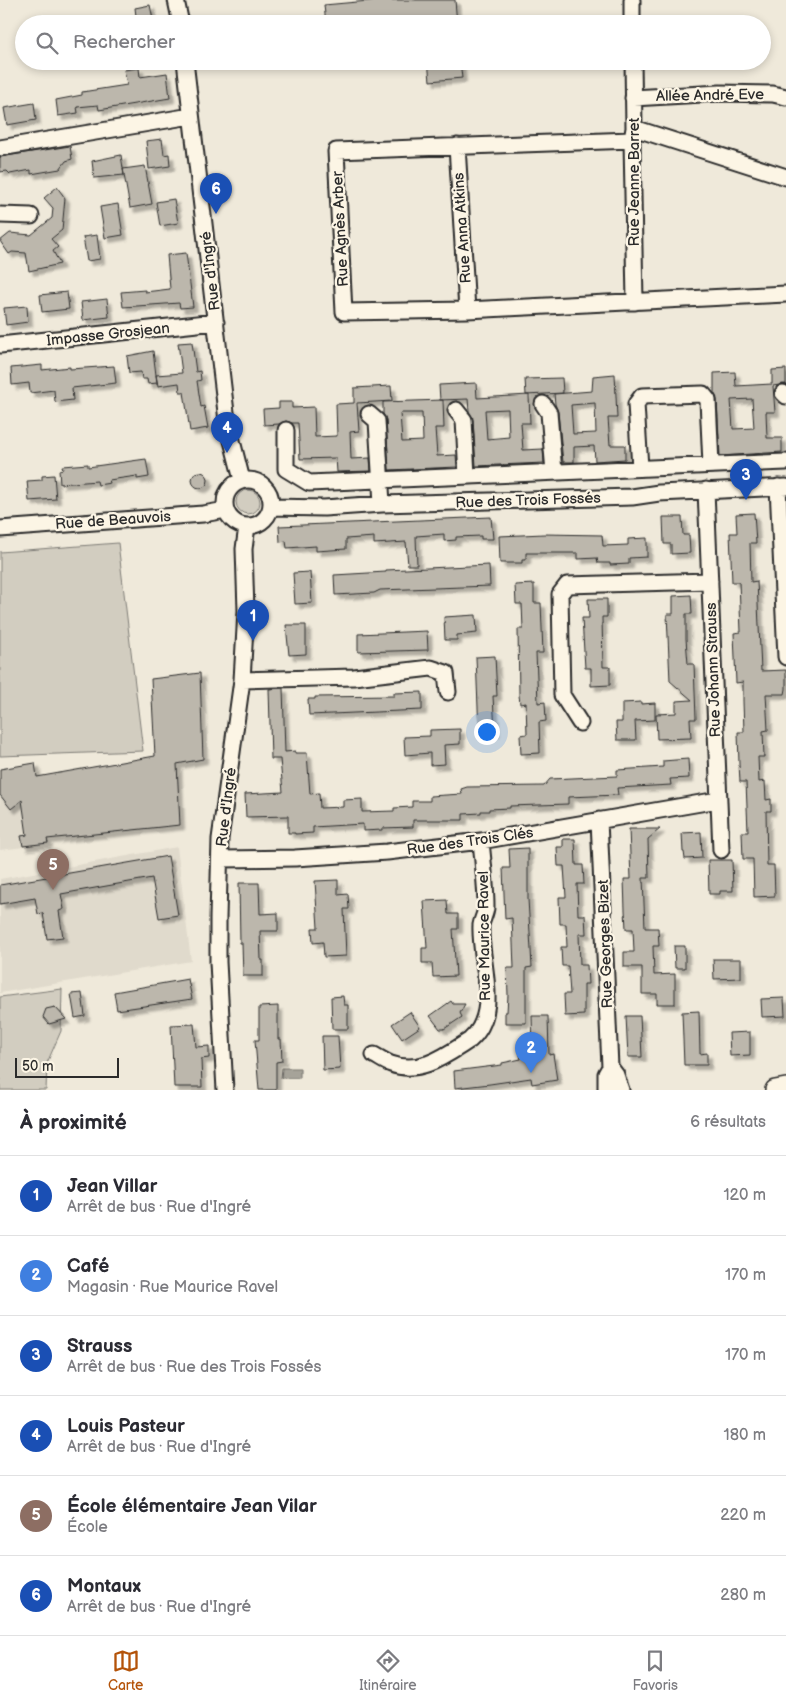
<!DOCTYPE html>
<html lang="fr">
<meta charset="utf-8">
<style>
:root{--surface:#fff;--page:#f7f7f7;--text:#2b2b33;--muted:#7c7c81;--line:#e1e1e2;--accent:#b45309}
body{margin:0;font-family:"Balsamiq Sans",sans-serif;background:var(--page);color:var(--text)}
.scale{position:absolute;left:15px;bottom:12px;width:104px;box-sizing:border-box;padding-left:5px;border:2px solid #2b2b2b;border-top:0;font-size:14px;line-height:18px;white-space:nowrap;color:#2b2b2b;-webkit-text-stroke:4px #fcf5e5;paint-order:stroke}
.you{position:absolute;left:486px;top:731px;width:18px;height:18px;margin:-12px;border:4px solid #fff;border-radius:50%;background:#1a73e8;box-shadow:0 0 0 8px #1a73e833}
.badge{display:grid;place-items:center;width:32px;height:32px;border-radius:50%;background:var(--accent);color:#fff;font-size:16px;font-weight:700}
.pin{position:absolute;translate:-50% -41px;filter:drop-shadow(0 1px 2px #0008)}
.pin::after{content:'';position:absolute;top:26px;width:18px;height:15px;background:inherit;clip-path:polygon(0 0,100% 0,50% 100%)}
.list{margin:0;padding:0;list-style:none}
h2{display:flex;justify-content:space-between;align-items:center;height:65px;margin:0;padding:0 20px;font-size:21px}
h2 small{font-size:16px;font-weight:400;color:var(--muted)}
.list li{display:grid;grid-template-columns:32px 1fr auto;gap:15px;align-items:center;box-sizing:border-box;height:80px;padding:0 20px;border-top:1px solid var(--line)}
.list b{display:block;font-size:19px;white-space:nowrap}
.list p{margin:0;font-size:16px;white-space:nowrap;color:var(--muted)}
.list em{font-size:16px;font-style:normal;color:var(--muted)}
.icon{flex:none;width:28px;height:28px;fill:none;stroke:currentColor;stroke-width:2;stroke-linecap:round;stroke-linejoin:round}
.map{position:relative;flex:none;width:786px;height:1090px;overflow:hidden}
.search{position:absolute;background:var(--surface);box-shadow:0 2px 8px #0003;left:15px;right:15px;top:15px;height:55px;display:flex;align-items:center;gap:12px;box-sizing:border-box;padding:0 18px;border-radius:28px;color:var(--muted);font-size:19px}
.sheet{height:545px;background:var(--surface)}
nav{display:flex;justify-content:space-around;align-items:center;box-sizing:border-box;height:70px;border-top:1px solid var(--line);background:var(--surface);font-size:14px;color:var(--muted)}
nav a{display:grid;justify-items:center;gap:2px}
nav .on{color:var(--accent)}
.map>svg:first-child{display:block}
</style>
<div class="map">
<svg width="786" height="1090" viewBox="0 0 786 1090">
<defs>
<filter id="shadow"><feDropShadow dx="4.5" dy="4.5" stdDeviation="1" flood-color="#0004"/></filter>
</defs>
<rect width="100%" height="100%" fill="#efe9da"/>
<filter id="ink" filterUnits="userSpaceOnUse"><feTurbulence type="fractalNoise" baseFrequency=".02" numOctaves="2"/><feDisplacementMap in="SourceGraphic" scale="10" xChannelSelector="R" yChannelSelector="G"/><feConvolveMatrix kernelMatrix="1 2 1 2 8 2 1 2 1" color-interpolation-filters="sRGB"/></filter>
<g filter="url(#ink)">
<!-- built -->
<path fill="#e0dacc" d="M33 764 49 844 0 850V769Z
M177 847 191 961 0 993V879Z"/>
<!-- green -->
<path fill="#d2cdc0" stroke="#7e7c76" d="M236 502a12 12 0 1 1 24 0a12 12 0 1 1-24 0Z
M118 543 143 751 0 756V552Z
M62 989 61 1031 47 1063 46 1090H0V997Z"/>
<!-- water -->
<path fill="#a6a399" stroke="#75736d" d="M282 1068H300V1078H281Z"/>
<!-- building -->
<path fill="#bcb7ac" stroke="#2b2b2b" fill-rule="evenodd" filter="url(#shadow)" d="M379 0H455L457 24H326L324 5Z
M150 5 154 24H137L135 8Z
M428 61H460L462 78 430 81Z
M139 68 140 77 167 73 170 98 99 110 98 105 77 107 78 113 58 116 56 100 82 95V92L127 85 124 70Z
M34 103 36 120 7 125 4 108Z
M162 139 164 155 169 154 170 166 149 169 146 141Z
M70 146 72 159 66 161 60 169 31 174V170L10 174 7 171 0 172V157Z
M121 155 124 175 94 178 92 161Z
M145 166 152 204 130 208 123 169Z
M57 187 65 198 62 230 51 239 58 247 53 251 60 264 29 271 26 253 12 252 9 254 0 241 10 233 31 235 52 218 53 208 44 198Z
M174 199 178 223 160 226 156 202Z
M118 204 123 235 105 238 100 207Z
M97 235 100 259 87 261 83 237Z
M186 253 193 307 180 308 179 303 123 307 121 292 145 290V292L170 289 167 255Z
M67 292 69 309 42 312 40 295Z
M107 299 109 317 83 320 81 302Z
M27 306 28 322 6 325 4 308Z
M192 342 196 372 200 371 201 380 197 381 201 407 204 406 208 428 190 431 184 392H180L179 383 158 386 156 375 182 373 178 343Z
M153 351 157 383 148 384 147 379H142L141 372 129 373 127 356Z
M42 365V370L70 367V369L114 366 116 383 72 388 73 400 55 402 54 390 30 393 29 383 12 385 11 368Z
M786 369V384L773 386 775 412H766L767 438H782V452L720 456 717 400 714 393V373L735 372 736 386 772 384V370ZM752 399 754 428 733 429 731 400Z
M615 374 617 418H608L610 445H625V459L595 461 594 446 574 447V462H563L558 412 555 404 554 394 592 391 593 376ZM595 403 596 433 573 434 571 405Z
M562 378 563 393 526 395 525 379Z
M476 383 477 398 529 395 530 423H521L523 450 543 449 544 463 476 466 473 420 469 411 468 399 440 400 439 385ZM508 409 509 437 487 439 485 410Z
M391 386 392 401 357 403 359 431 350 432 351 459 370 458 371 471 337 472 336 458 300 459 298 423H292L286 421 279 424 264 425 263 409 279 408V402H292V408L314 407 315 437 337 436 336 404 354 403V388Z
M443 400 444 428H435L437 456 456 455 457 467 389 470 386 420 383 414V402ZM400 413H422L423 441 402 442Z
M146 459 149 477 137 479V476L109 480 110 483 98 485 97 481 60 484 59 470 63 469 62 466 88 464V467Z
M192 480a8 8 0 1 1 16 0a8 8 0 1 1-16 0Z
M54 475 56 499 29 501 27 481 42 480V476Z
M754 513 756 543H750L751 582 757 581 761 671 786 670V689L785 694H766L768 730 763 731 764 757H758L759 782 765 781 766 800 771 799V811H766L767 865H774L775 896 754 897 753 859H743L742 832H748L746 782H740L739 764 738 732H744L743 701V682L736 683 734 633 741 632 739 582H732L730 533H737L736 514Z
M491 517 493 539H481V536L456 537V540L444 541V534L416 536 417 565H408L406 542 374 544V537L346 539V549L316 551V546L287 548 286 541 280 542 279 526Z
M663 517H682L683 535H689L690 553 671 554V544H664Z
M544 534 602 535 603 546 628 545V539L647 538V557L629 558V564L610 565V563H598L597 558 578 559V553H526V560H522V563H500L499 536Z
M489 565 490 586 380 590 374 593 335 595 334 575 386 572V570Z
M310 572 312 603 295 604 293 573Z
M534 584V603H541L543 653H536L538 703 545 702 546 721 539 722 540 753 521 754 520 735 527 734 526 703 520 704 519 695 518 629H523L522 604H516L515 585Z
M691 595 692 614H686V639L688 664H694L696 719H690L691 738 657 739 656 714 676 713V701L692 700 670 681 667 614H673V596Z
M588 599H607V617H602L603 667H610V685L591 686V668H585L582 618H589Z
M476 615 477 633 457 635V640H445L444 617Z
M286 625H306V654L289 655Z
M427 631 428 650 358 652V634Z
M495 656 497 696H493L495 732 479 733 476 657Z
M200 673 203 759 177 764 180 825 47 839 48 843 23 846 21 836 27 835 22 800 11 809 0 795V769L35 763 37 777 155 756 151 679Z
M283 688 285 752 295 751V753H307L310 794 319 793 320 808 343 807V800L362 799V812L394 811V808L412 807V801H430V796L462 794 461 789 467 787 544 786 550 779 617 776V770L663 767V761L688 759 689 778 670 779 671 785 617 788 618 795 568 797V804L510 806V808L489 809V811H481V813L463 814V820H413V827L382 828V830L363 831V824L313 827V833L295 834V833H288V816L246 817 245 794 283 792 280 759H271L269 689Z
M422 692V710L309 715 308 699H315V697L394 696V693Z
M641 702V704L655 703V720L635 721 636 740H617L616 722H622V703Z
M460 729V744L444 745 445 764 430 765V753L405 755 404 737 430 736V730Z
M629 829H660L648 839 649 878H643L645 928H658L659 946H653L654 975 675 974V1004H657V994H642V967H624V952H634L633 929H626L625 910 624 879H631Z
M701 832 702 858 685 859 684 852H683L682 833Z
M563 839H575L576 865H583L584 884H577L578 915H585L586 934H579L580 965H587L588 984H584V1015L565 1016 564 994H570L568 966H562L561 947H567L566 924H560L559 897H566L564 866H558L557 847H563Z
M528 848V899L532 967 526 968V1023H505V1012H507L508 995 507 968H514L512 918 505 919 503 868H510L509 849Z
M168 856 178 915 159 918 152 878 61 894 64 909 59 911 63 937 47 939 43 913 38 914 35 898 0 904V885Z
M708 860H732L733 891H720V894H709Z
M338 880V895L348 894 349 909H344L346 956 324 957 323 942 313 943 312 928H318L315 881Z
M239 883H259L260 914 278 913V931H260L261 960H263V976H243L242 943H240Z
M447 900 448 914H458V929H453L456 976 433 977 432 963H422V948H427L424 901Z
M674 946H685V968H675Z
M713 959H741V978L714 979Z
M188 979 192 999 117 1010 114 992Z
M82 993 85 1016 75 1018 71 994Z
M343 996 344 1005H348V1029H332L331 997Z
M784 998 785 1016 762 1017 761 999Z
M451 1001 453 1004H465L460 1013 462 1017 444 1029H440L430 1016Z
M278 1006V1039H281L282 1061 276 1062V1090H259L255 1040H259V1007Z
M55 1007 66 1019 49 1024 43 1017 46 1009Z
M699 1011 700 1054 707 1053V1065H684L682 1012Z
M410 1012 420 1027 402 1039 392 1024Z
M532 1016H548L549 1055 553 1054 557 1080 532 1084 531 1078 490 1084 455 1088 454 1071 502 1065V1063L521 1059 520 1054 533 1051Z
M626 1016H640L642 1057H628Z
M194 1024 196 1047 209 1046V1058L201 1059 202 1087H174L171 1025Z
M750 1032V1055L730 1056 729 1033Z
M322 1036H338L340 1069 323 1070Z"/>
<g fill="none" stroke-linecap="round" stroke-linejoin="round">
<defs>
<path id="minor" d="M176 0 181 24
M632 0V24
M185 61 227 421 242 480
M633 61 634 128 632 140 635 302
M633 98 720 93 773 94 786 97
M634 128 786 177
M632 140 336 151 344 312 467 310 786 294
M457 146 467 310
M0 148 191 116
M0 215 31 216
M0 345 216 322
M783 393 786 396
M543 404 549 413 554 472
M456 410 464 420 467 476
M369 414 377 421 382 504
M286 430V469L309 483 786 462
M640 468 636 404 642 396 703 394 708 400 711 465
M225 503a23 23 0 1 1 46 0a23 23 0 1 1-46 0Z
M778 487 786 657
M706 490 721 850
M271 507 324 508 382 504 632 497 659 493 786 487
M0 529 203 514 226 510
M242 680 354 677 431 668 446 673 448 692
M580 723 562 695 560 594 567 585 710 581
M599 820 610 1067 606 1074V1090
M220 859 295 858 387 852 481 841 718 800
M374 1055C380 1058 385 1062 391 1064 421 1075 446 1055 470 1040 502 1012 479 961 481 925 482 919 486 913 486 907 486 885 483 863 481 841
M610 1067 616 1075 621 1090
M225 1090 218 962V918L220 839 242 680 246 611 244 549 247 526"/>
<path id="major" d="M775 1090 786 1088"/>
</defs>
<!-- minor casing -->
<use href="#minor" stroke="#2b2b2b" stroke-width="19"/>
<!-- major casing -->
<use href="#major" stroke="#2b2b2b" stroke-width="22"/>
<!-- minor -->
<use href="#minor" stroke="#fcf5e5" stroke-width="15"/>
<!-- major -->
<use href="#major" stroke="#fcf5e5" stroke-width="19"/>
</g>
</g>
<g text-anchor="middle" stroke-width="4.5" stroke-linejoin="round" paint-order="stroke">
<!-- street labels -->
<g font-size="15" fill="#2b2b2b" stroke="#fcf5e5">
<text transform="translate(710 95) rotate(-1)" y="5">Allée André Eve</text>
<text transform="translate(634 182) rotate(-90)" y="5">Rue Jeanne Barret</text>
<text transform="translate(462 228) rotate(-94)" y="5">Rue Anna Atkins</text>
<text transform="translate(340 229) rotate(-93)" y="5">Rue Agnès Arber</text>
<text transform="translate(210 271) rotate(-97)" y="5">Rue d'Ingré</text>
<text transform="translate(108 334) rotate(-6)" y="5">Impasse Grosjean</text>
<text transform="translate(528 500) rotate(-2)" y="5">Rue des Trois Fossés</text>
<text transform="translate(113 520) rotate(-4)" y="5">Rue de Beauvois</text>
<text transform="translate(713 670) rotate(-92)" y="5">Rue Johann Strauss</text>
<text transform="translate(226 807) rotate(-83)" y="5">Rue d'Ingré</text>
<text transform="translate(470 841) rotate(-8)" y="5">Rue des Trois Clés</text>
<text transform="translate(484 936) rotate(-91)" y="5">Rue Maurice Ravel</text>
<text transform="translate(605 944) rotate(-92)" y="5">Rue Georges Bizet</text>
</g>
</g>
</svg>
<div class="scale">50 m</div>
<div class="you"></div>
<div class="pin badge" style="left:253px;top:641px;background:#1a4fb4">1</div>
<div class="pin badge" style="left:531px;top:1073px;background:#3f7fe0">2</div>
<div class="pin badge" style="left:746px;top:500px;background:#1a4fb4">3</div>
<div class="pin badge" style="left:227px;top:453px;background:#1a4fb4">4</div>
<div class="pin badge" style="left:53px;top:890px;background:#8d6e63">5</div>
<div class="pin badge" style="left:216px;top:214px;background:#1a4fb4">6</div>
<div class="search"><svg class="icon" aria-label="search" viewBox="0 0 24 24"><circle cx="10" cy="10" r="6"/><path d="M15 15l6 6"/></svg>Rechercher</div>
</div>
<section class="sheet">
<h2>À proximité<small>6 résultats</small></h2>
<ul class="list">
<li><span class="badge" style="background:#1a4fb4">1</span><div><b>Jean Villar</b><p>Arrêt de bus · Rue d'Ingré</p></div><em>120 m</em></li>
<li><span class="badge" style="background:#3f7fe0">2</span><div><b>Café</b><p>Magasin · Rue Maurice Ravel</p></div><em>170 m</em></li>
<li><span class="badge" style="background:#1a4fb4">3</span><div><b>Strauss</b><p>Arrêt de bus · Rue des Trois Fossés</p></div><em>170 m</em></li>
<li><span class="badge" style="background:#1a4fb4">4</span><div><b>Louis Pasteur</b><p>Arrêt de bus · Rue d'Ingré</p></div><em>180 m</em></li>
<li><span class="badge" style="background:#8d6e63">5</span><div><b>École élémentaire Jean Vilar</b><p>École</p></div><em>220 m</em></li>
<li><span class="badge" style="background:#1a4fb4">6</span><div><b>Montaux</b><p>Arrêt de bus · Rue d'Ingré</p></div><em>280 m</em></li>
</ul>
</section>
<nav>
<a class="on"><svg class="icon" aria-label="map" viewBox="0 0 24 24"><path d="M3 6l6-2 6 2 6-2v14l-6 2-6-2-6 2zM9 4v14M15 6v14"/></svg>Carte</a>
<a><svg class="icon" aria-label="directions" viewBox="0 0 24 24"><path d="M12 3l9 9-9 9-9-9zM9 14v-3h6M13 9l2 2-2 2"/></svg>Itinéraire</a>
<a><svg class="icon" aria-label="saved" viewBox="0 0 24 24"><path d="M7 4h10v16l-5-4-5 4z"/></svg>Favoris</a>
</nav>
